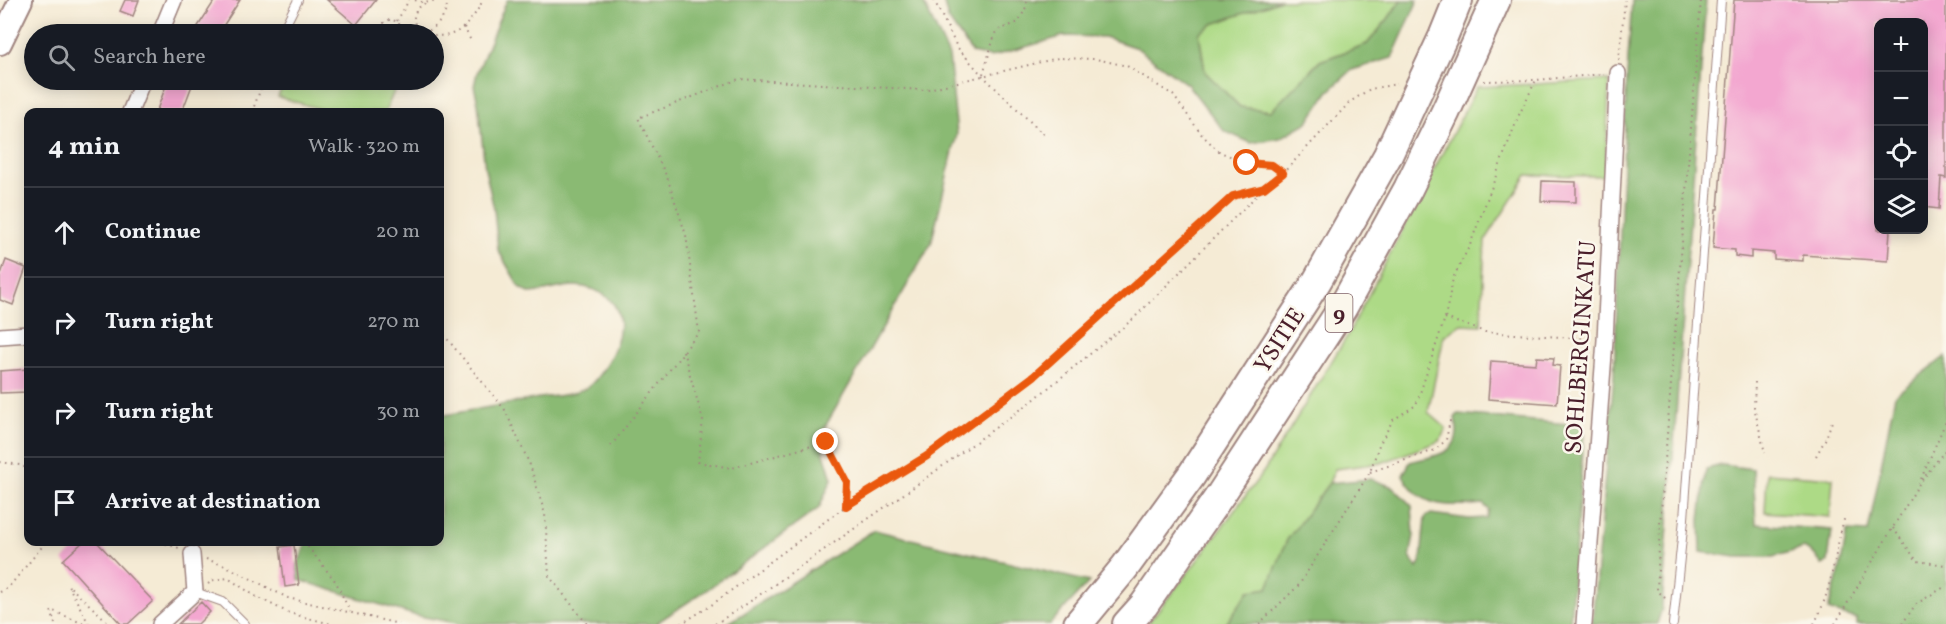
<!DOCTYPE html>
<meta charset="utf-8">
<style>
:root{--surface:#171b24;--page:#242831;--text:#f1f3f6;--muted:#9ea1a6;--line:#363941}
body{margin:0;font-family:Vollkorn,serif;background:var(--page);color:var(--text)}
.controls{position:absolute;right:18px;top:18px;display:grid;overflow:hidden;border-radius:12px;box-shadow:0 3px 15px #0003}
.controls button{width:54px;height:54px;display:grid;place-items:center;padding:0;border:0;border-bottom:2px solid var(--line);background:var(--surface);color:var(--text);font:30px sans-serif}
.stop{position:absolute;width:18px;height:18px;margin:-14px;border:4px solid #ea580c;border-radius:50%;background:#fff}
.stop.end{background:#ea580c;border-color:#fff;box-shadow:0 2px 6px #0008}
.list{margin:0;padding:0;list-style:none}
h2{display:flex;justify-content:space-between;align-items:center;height:78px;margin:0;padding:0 24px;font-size:26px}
h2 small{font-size:20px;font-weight:400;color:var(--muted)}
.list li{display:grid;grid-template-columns:39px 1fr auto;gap:18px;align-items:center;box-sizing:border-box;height:90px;padding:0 24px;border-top:2px solid var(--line)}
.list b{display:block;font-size:22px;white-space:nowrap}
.list em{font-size:20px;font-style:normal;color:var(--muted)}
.icon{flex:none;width:33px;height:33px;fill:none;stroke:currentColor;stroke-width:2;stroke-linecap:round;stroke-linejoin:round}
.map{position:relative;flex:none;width:1946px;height:624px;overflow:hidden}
.search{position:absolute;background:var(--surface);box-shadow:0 3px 15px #0003;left:24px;top:24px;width:420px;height:66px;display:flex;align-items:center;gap:15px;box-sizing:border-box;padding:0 21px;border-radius:33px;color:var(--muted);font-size:22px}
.panel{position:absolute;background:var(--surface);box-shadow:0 3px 15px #0003;left:24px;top:108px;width:420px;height:438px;border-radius:12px}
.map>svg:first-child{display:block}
</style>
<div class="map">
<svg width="1946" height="624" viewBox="0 0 1946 624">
<rect width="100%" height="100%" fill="#fbf7ec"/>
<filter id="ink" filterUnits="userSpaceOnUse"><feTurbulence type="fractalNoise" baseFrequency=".0167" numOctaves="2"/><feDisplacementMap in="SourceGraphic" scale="12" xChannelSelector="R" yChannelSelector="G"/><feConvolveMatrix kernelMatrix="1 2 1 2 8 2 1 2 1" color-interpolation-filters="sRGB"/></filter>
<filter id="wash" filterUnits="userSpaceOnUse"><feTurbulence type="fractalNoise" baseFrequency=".008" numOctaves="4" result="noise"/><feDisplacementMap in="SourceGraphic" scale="24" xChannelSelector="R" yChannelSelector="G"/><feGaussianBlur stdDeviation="1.35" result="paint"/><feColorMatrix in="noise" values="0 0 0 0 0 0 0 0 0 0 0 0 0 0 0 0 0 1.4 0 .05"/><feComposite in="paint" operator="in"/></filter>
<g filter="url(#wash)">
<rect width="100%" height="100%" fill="#f5ebd5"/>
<!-- green -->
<path fill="#adda86" stroke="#7c7c58" stroke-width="1.5" d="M1281 0H1401L1388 19 1367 44 1320 61 1271 111 1240 107 1205 72 1199 32 1212 24Z
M285 80H399L385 112H331L278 97Z
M1608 80 1609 85 1605 176 1527 175 1485 241 1481 325 1461 324 1444 336 1428 412 1446 428 1440 441 1381 463 1335 469 1329 483 1287 540 1268 589 1249 591 1226 624H1147L1184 578 1264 471 1346 338 1477 87Z
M1767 473 1833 478 1830 517 1765 512Z"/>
<!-- forest -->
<path fill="#8aba73" stroke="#6a6c4f" stroke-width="1.5" d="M507 0H922L949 56 957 134 931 244 819 437 832 479 819 508 708 589 655 624H461L414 615 299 580 297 566 307 542H440V416C473 410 506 404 540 398 555 396 576 395 589 386 595 382 602 371 606 365 623 337 630 303 592 289 568 281 552 292 529 293L520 288 498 250 494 209 485 169 478 103 474 86 477 73Z
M943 0H1281L1213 24 1199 33 1205 72 1240 107 1271 111 1320 61 1367 44 1388 19 1401 0H1418L1392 58 1352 70 1328 92 1308 122 1280 138 1251 143 1224 131 1188 85 1137 48 1104 37 1064 36 990 57 972 53 948 19Z
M1632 0H1706L1662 608 1657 624H1592L1614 375 1627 74Z
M1946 356V624H1857V619L1828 610 1840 569 1847 531 1868 532 1895 395Z
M1458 414 1580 425 1584 432 1570 624H1226L1249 591 1268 588 1287 540 1329 483 1371 479 1393 487 1412 506 1414 535 1410 557 1417 568 1421 560 1425 518 1431 514 1469 519 1486 518 1489 510 1483 504C1448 506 1421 510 1403 475L1410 462C1437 455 1465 454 1455 418Z
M1722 465 1753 469 1756 524 1832 530 1828 562 1822 565 1815 555 1804 548 1773 557H1736L1701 552 1700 520 1706 469Z
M874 530 1089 582 1050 624H727Z"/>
<g id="blocks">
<!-- building -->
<path fill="#f3a7d0" d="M125 0H139L133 16 120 11Z
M215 0H240L218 34H193Z
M327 0H376L356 25Z
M1734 0H1946V178L1941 177 1939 209 1923 207V22H1878V230H1890L1888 261 1803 255V261L1774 259V253L1751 251V258L1735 256V250L1713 248 1716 209H1718Z
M168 80H194L182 112H164L157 110Z
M1542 181 1576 182V202L1541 201Z
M6 260 26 268 13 305 0 300V277Z
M1537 357 1554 358 1553 365 1560 366 1557 404 1488 399 1491 361 1536 364Z
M28 369V392L0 393V371Z
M83 542H97L153 601 128 624H121L63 560Z
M294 545 299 585 285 587 280 547Z
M201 602 210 612 198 624H178Z"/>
</g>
</g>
<g filter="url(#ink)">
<use href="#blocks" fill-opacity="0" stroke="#a08580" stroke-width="1.5"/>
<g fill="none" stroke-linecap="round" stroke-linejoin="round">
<defs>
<path id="lane" d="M281 34 298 0
M195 592 223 602 245 624
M1673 624 1684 519 1721 0"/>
<path id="street" d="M160 34 174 0
M130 112 143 80
M0 336 28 334
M160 624 195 592 192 554
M1584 624 1605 340 1618 73"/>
<path id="secondary" d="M0 43 21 0"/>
<path id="highway" d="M1078 624 1125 567 1191 476 1317 281 1388 155 1443 37 1458 0
M1127 624 1144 605 1221 494 1343 307 1408 189 1446 111 1496 0"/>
</defs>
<!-- lane casing -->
<use href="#lane" stroke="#a08580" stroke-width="10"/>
<!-- street casing -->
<use href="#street" stroke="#a08580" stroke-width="18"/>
<!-- secondary casing -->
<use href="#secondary" stroke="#a08580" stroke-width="26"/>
<!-- highway casing -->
<use href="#highway" stroke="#a08580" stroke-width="32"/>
<!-- path -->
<path stroke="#a08580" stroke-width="2" stroke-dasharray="1.5 4.5" stroke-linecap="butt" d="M415 0 425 3 436 0
M934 0 957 47 982 75 1045 136
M425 3C414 10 411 17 417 29L430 34
M397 21 409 0
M299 23 306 26 316 34
M464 27 471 41
M349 34 357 33 362 34
M383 34 381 30 382 24 391 19 399 23 400 29 398 34
M424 34C439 24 445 20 448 0
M434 35C458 40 473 20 483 0
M1619 60 1625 0
M983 74 996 31 1019 22 1026 7 1027 0
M1484 81 1536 80 1604 74
M252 112 264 80
M1445 318 1485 332 1590 339
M440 330 505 410 530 465 545 514 549 576 587 624
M683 351 703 420 698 462 732 468 826 442 847 482 846 506
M1755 382 1754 407 1765 453
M611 446 699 332 686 235 667 177 638 118 739 79 924 90 1058 58 1096 59 1127 66 1173 95 1202 135 1220 152 1247 163 1272 165 1283 173
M1816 456 1825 440 1833 419
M0 462 20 465 28 469
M1370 472 1435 450 1446 440 1451 416
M1921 479 1946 421
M1893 528 1917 561 1946 565
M160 542 179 548
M304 542 336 582 350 612
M206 559 228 567 288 598 399 624
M208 584 214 580 228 578 255 596 289 613 331 624
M0 592 8 588 46 542
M1665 598 1657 590 1660 524 1701 0
M55 624 51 610 84 624
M89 624 68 585 110 624
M681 624 710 606 846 506 927 456 1034 376 1233 196 1262 189
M715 624 745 605 908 491 1031 402 1133 319 1264 188 1283 173 1350 102 1370 89 1397 84
M1259 624 1299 585 1370 472 1379 445 1393 420 1416 405 1445 318 1453 278 1470 245 1518 117 1536 80
M1814 624C1833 589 1834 553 1845 516
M1835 624 1919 484 1946 449
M1902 624 1916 604 1946 586"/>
<!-- lane -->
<use href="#lane" stroke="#fff" stroke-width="8"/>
<!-- street -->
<use href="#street" stroke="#fff" stroke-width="15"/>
<!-- secondary -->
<use href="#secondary" stroke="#fff" stroke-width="22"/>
<!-- highway -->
<use href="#highway" stroke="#fff" stroke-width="28"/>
</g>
</g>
<g fill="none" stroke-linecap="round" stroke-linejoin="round" filter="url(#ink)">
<!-- route -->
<path stroke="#ea580c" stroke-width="8" d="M826 442 847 482 846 506 927 456 1034 376 1233 196 1264 188 1283 173 1272 165 1247 163"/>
</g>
<g text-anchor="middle" stroke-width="5" stroke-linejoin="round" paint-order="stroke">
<!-- shield labels -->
<rect fill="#fbf7ec" stroke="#7f6065" stroke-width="1.5" x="1325.5" y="294" width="27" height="38" rx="4.5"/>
<g font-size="22" font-weight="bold" fill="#4a1f2b">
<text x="1339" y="321">9</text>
</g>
<!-- street labels -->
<g font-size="24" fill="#4a1f2b" stroke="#fbf7ec">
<text transform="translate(1279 340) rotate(-57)" y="8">YSITIE</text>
<text transform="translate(1580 347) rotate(-86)" y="8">SOHLBERGINKATU</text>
</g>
</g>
</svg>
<div class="controls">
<button>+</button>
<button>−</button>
<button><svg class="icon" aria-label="locate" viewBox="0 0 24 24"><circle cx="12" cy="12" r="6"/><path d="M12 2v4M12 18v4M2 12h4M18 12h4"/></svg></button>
<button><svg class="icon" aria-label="layers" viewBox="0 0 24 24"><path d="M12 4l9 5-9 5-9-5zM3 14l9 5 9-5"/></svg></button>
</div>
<div class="stop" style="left:1247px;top:163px"></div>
<div class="stop end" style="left:826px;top:442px"></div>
<div class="search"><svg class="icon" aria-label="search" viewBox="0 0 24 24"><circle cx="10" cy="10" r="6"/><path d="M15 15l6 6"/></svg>Search here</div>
<section class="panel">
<h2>4 min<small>Walk · 320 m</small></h2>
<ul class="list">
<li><svg class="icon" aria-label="ahead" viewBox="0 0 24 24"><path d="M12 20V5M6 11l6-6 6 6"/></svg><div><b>Continue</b></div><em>20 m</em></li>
<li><svg class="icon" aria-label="right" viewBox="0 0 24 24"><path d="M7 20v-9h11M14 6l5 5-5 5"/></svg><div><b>Turn right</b></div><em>270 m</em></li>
<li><svg class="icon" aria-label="right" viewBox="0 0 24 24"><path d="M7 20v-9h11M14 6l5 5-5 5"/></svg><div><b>Turn right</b></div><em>30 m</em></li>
<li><svg class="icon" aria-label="arrive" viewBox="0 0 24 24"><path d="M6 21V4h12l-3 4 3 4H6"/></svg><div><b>Arrive at destination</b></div></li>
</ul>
</section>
</div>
